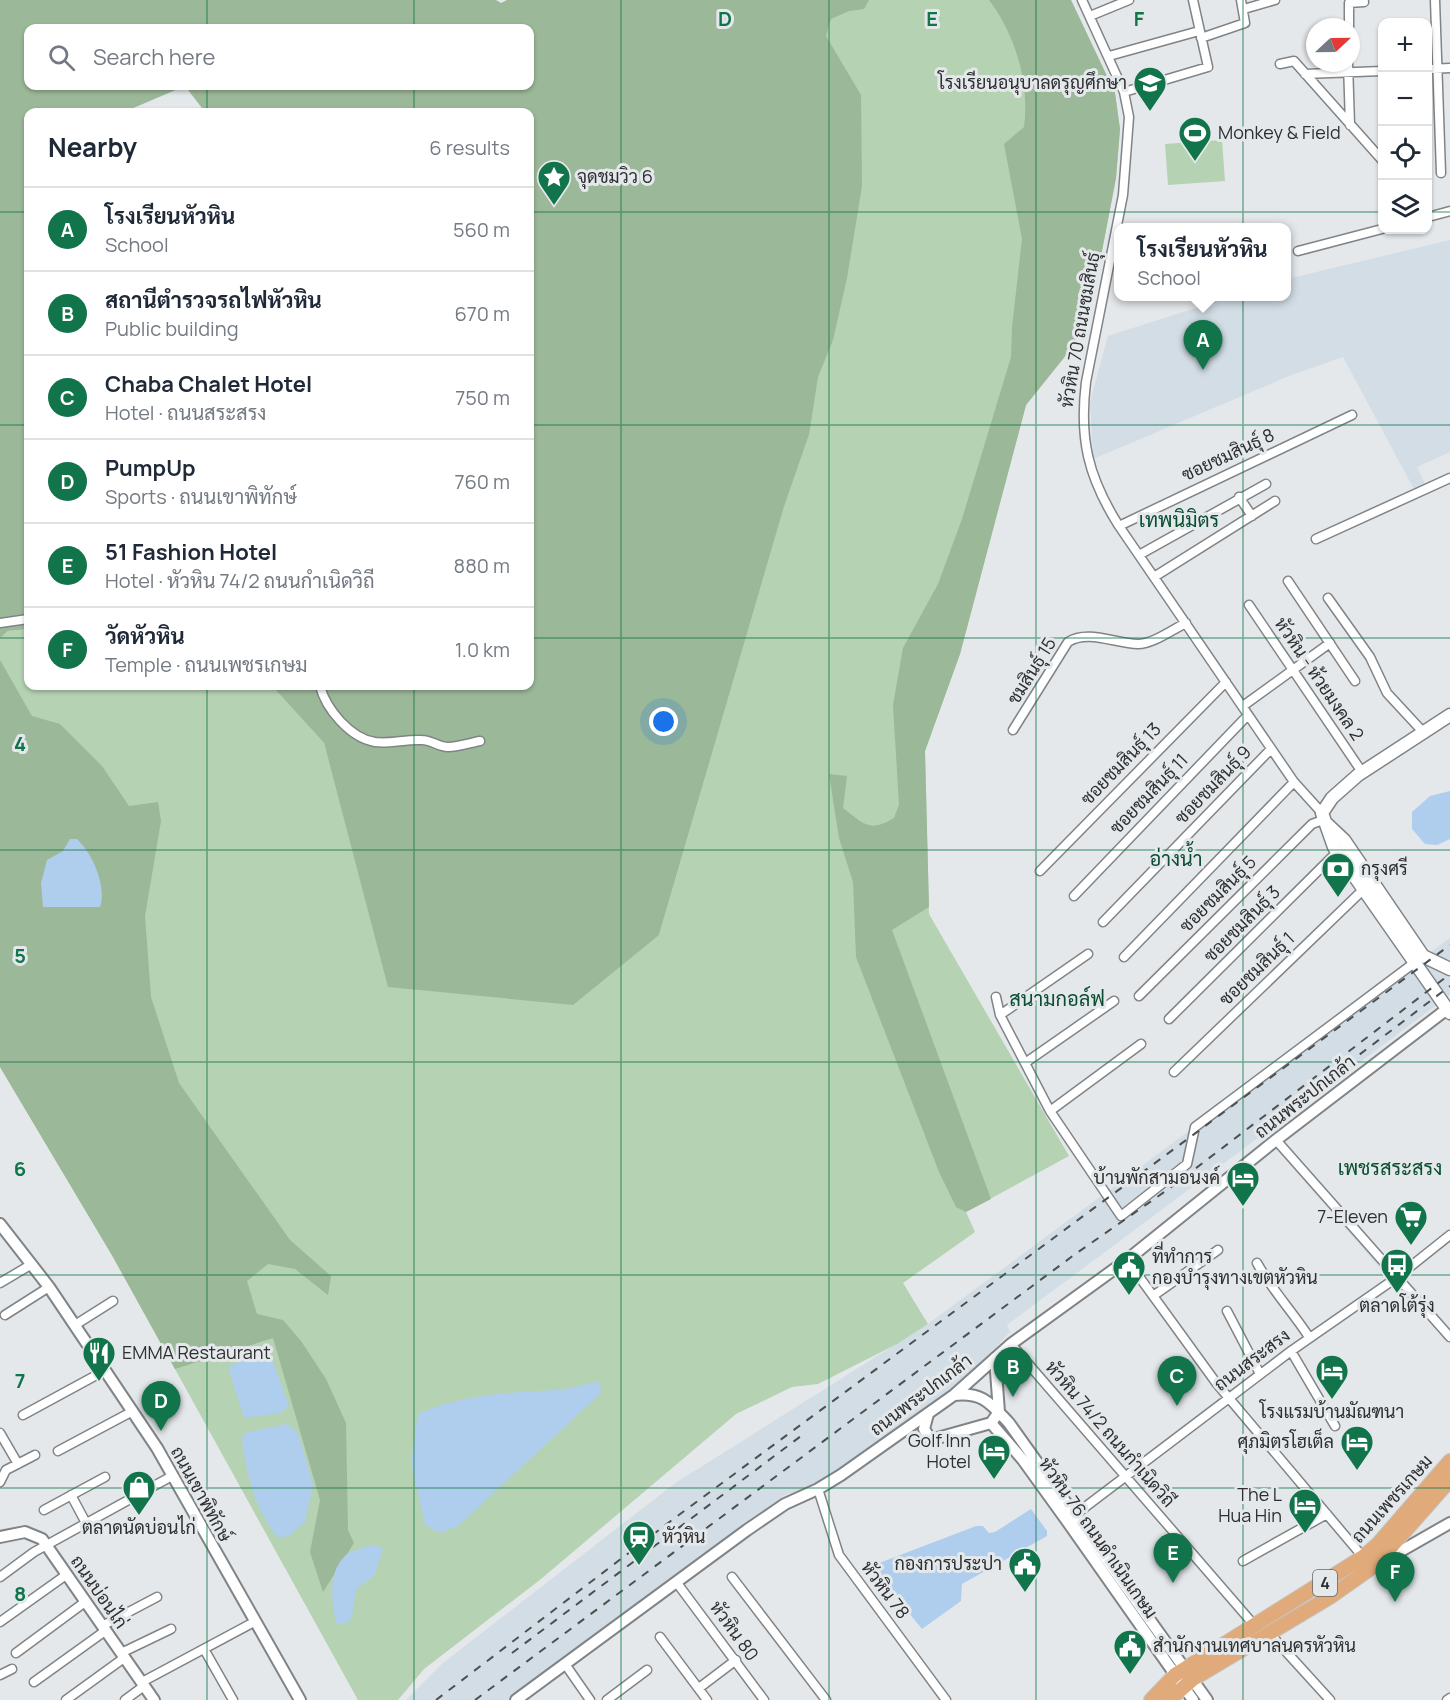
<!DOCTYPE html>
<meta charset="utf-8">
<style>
:root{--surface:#fff;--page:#f2f2f3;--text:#1f2937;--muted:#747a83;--line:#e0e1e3;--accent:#11744b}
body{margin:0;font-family:Manrope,Sarabun,sans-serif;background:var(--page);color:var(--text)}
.controls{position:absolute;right:18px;top:18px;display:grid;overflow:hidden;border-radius:12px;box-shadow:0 2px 4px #0004}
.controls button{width:54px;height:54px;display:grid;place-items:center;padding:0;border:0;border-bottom:2px solid var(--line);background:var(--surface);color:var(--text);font:30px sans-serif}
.compass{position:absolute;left:1306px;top:18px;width:54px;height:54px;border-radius:50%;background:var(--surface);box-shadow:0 2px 4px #0004;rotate:68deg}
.you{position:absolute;left:664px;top:722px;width:21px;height:21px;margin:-15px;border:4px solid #fff;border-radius:50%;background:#1a73e8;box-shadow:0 0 0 9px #1a73e833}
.badge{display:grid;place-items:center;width:39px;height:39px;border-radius:50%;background:var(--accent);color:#fff;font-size:20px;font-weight:700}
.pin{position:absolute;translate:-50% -50px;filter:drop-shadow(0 2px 3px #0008)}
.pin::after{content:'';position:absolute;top:32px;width:21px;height:18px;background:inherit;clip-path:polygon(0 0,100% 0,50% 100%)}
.popup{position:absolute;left:1114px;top:223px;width:177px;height:78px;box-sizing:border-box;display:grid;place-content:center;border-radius:12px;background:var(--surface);filter:drop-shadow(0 2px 4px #0005);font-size:20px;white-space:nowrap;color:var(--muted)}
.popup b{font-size:22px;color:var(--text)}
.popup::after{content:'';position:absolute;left:50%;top:100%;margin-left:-12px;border:12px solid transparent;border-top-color:var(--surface)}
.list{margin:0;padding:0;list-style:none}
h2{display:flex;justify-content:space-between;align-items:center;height:78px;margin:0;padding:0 24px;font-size:26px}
h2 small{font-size:20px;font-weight:400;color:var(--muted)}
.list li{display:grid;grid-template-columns:39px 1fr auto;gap:18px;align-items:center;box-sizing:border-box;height:84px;padding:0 24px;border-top:2px solid var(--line)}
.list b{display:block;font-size:22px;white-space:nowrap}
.list p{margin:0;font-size:20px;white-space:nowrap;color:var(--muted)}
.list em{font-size:20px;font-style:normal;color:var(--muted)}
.icon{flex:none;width:33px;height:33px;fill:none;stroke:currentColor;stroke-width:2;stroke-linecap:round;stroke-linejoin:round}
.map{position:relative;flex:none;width:1450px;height:1700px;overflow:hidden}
.search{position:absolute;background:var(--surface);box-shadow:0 2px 4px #0004;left:24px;top:24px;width:510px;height:66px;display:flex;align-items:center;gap:15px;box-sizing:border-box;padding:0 21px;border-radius:12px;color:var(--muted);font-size:22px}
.panel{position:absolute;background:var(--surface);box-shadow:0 2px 4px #0004;left:24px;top:108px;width:510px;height:582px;border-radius:12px}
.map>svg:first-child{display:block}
</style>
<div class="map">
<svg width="1450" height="1700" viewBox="0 0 1450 1700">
<rect width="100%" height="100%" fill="#e4e8eb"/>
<!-- built -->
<path fill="#d2dde5" d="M1450 240V452L1417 467 1426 486 1415 491 1343 357 1289 376 1093 459 1090 402 1108 336 1230 297 1287 296V279Z
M1450 938V995L1007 1325 1010 1332 960 1385 846 1467 817 1485 785 1495 507 1700H406L443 1663 674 1484 928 1324Z
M1287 1145 1450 1328V1343L1388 1277 1279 1152Z"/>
<!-- green -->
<path fill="#b5d2b2" d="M729 0H1071L1115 93 1120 129 1116 178 1087 329 1026 405 960 654 925 751 929 914 1069 1156 966 1212 975 1232 903 1283 928 1324 897 1344 818 1384 792 1387 736 1414 541 1579 424 1669 398 1700H358L113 1257 0 1067V638L8 631 28 629V686H272L324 743 389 987 659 935 784 507 809 435Z
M1222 140 1225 181 1168 185 1165 144Z"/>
<!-- forest -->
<path fill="#9bb898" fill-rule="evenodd" d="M0 0H496L501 3 507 0H869L864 9 849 11 831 19 826 36 861 95 862 186 847 278 833 340 818 377 809 435 784 507 659 935 573 1005 388 987 324 743 272 686H530V112H205L185 86 124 112H28V629L8 631 0 638ZM28 28H530V86H28Z
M989 0H1071L1115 93 1120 129 1116 178 1087 329 1026 405 960 654 925 751 929 907 892 930 991 1199 966 1212 956 1207 939 1172 856 957 853 882 839 838 829 774 847 776 843 808C864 824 869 833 894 818L899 805 893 705 903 648 938 584 962 519 1011 357 1012 327 1022 239 1004 144 1024 127C1030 83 1015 34 989 0Z
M0 660 32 716 60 724 102 766 129 806 158 802 161 821 145 916 151 997 179 1083 290 1240 331 1276 328 1295 295 1269 268 1264 247 1281 257 1314 283 1320 301 1341 326 1379 346 1423 348 1530 354 1543 323 1592 310 1552 320 1500 273 1338 175 1369 113 1257 0 1067Z"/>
<!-- water -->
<path fill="#afceed" d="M1450 791V839L1437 845 1425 844 1412 829V812L1430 796Z
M70 839H77C93 854 107 887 100 907H43L41 883 47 860 63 851Z
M262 1351H269L289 1406 281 1413 244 1418 228 1367Z
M599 1382 602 1392 458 1526 440 1533 425 1525 411 1463 418 1414C461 1394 512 1392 558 1390 572 1389 585 1383 599 1382Z
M287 1424 298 1433 313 1485 305 1522 289 1536 278 1538C255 1509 246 1474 242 1438L247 1432Z
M1031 1509 1047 1531V1536L962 1584 961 1601 922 1629 873 1569 874 1565 976 1526H983L989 1533 995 1532Z
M370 1545 379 1546 383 1550 374 1576 356 1589 352 1617 347 1623 336 1624C332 1603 327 1573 345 1556 350 1551 363 1548 370 1545Z"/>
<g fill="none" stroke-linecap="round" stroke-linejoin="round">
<defs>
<path id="minor" d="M1082 0 1124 92 1129 117 1123 195 1086 382C1079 439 1088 477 1119 526L1294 782 1322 813
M1435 0 1441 173
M1244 9 1275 0
M1090 16 1129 0
M1349 27V3L1364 2
M1201 38 1245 23 1241 0
M1109 56 1199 31
M1348 63 1350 125
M1280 64 1294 61 1382 160
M1428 69 1450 68
M1305 74 1382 71
M1124 92 1208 67 1193 0
M1428 217 1450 211
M1298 251 1382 229
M1239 497 1252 516
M1119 526 1352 415
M1316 539 1450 478
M1139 555 1266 484
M1154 577 1275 501
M1288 581 1355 681
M1328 598 1370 657 1387 693 1424 733
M1249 605 1362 772
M0 623 28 619
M320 686C326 709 350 738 375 742 390 744 406 739 422 740 431 740 439 747 448 747 458 747 470 743 480 741
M1243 706 1330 643
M1013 730 1068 642C1088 629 1116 644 1138 644 1153 644 1173 629 1186 623
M1040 871 1226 682
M1074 896 1248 715
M1103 922 1271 749
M1124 957 1294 782
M1139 996 1312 824 1323 820
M996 997 1000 1015 1050 1111 1121 1216 1187 1164 1195 1127 1418 960
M1000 1015 1088 954
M1169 1019 1337 852
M1025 1063 1114 1001
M1174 1072 1366 887
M1050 1111 1141 1044
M1276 1140 1450 1337
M1127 1260 1217 1384 1363 1557
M1257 1263C1272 1290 1292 1311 1309 1337
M0 1283 32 1264
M1153 1296 1218 1250
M1227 1311 1260 1374
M5 1315 49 1287
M75 1325 113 1301
M1011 1344 1255 1626
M1291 1351 1335 1426
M23 1415 104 1371
M0 1433 18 1464
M58 1451 133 1411
M0 1482 6 1470 35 1455
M818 1489 839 1555 946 1700
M71 1495 86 1523
M44 1510 105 1477
M1076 1514 1291 1351 1396 1278 1450 1235
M1243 1561 1327 1514
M0 1577 34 1552 172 1476
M732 1577 826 1700
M677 1583 764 1700
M0 1622 66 1575
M102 1626 157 1597
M1270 1634 1330 1700
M660 1637 707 1700
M204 1649 233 1700
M16 1653 85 1602
M121 1653 171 1629
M565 1664 590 1700
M0 1675 12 1669
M34 1682 105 1631
M142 1682 254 1622
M699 1688 736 1660
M66 1700 124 1658
M125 1700 144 1686
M607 1700 647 1670
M1447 1700 1450 1698"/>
<path id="tertiary" d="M0 1224 49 1287 157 1448 300 1700
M954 1395C983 1392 990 1403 1009 1423L1207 1700
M928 1414 924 1429 929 1437 934 1439 991 1423 999 1412 995 1358
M991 1423 1023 1460 1067 1521 1193 1700
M0 1537 25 1532 42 1539 154 1700
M1380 1563 1450 1523
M516 1700 747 1530 785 1504 818 1489 841 1475 954 1395 1011 1344 1127 1260 1276 1140 1447 1009"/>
<path id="secondary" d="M1450 715 1358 775 1332 798 1322 813 1334 847 1450 1013
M1326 823 1344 840 1423 956 1450 969"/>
<path id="primary" d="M1151 1700 1175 1675 1363 1557 1378 1544 1450 1461
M1169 1700 1193 1679 1330 1597 1374 1566 1450 1480"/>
</defs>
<!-- minor casing -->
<use href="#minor" stroke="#808487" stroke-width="11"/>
<!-- tertiary casing -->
<use href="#tertiary" stroke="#808487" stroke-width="14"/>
<!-- secondary casing -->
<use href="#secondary" stroke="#808487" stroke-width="15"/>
<!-- primary casing -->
<use href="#primary" stroke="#c4c5c5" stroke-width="16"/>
<!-- minor -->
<use href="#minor" stroke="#fff" stroke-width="8"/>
<!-- tertiary -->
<use href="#tertiary" stroke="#fff" stroke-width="10"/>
<!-- secondary -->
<use href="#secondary" stroke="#fff" stroke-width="12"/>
<!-- primary -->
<use href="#primary" stroke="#e0aa7a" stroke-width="14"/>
<!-- rail -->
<path stroke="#4d5051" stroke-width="2" stroke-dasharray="8 8" stroke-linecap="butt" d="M1347 1064 1450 986
M512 1653 805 1433
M436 1700 672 1520 1450 945
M475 1700 1074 1255 1170 1188 1450 974"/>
</g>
<!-- grid -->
<path fill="none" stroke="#11744b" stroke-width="1.5" stroke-opacity="0.55" d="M207 0V28M414 0V28M621 0V1700M829 0V1700M1036 0V1700M1243 0V1700M207 86V112M414 86V112M0 212H28M530 212H1382M1428 212H1450M0 425H28M530 425H1450M0 638H28M530 638H1450M207 686V1700M414 686V1700M0 850H1450M0 1062H1450M0 1275H1450M0 1488H1450"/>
<!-- icons -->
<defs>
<symbol id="school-pin" viewBox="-11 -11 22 30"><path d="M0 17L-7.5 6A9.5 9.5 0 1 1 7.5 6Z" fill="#11744b" stroke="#e4e8eb"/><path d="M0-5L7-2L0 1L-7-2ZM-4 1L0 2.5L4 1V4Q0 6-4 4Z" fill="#fff"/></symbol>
<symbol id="stadium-pin" viewBox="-11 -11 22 30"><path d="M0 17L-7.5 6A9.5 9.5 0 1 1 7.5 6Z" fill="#11744b" stroke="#e4e8eb"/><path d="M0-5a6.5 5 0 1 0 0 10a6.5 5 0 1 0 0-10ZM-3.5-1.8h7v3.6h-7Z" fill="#fff"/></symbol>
<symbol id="sight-pin" viewBox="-11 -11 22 30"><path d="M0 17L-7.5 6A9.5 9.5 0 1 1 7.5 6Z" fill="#11744b" stroke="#e4e8eb"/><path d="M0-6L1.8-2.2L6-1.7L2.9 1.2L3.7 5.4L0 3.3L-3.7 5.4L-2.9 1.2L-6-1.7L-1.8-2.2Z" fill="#fff"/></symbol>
<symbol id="bank-pin" viewBox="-11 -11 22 30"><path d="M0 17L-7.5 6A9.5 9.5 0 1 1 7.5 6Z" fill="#11744b" stroke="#e4e8eb"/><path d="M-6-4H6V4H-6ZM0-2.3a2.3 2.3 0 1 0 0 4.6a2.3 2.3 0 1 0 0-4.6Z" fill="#fff"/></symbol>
<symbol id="hotel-pin" viewBox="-11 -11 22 30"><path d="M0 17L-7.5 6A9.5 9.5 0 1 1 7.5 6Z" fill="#11744b" stroke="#e4e8eb"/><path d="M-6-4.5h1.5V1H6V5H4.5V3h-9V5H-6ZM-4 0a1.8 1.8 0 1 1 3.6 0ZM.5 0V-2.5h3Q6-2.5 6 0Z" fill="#fff"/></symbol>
<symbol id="supermarket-pin" viewBox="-11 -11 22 30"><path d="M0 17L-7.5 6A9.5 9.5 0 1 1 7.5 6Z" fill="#11744b" stroke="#e4e8eb"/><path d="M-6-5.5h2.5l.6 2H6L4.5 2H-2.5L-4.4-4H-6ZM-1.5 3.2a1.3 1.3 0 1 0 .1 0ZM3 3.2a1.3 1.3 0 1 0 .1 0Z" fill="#fff"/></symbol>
<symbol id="bus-pin" viewBox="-11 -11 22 30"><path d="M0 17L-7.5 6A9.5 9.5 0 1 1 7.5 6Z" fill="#11744b" stroke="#e4e8eb"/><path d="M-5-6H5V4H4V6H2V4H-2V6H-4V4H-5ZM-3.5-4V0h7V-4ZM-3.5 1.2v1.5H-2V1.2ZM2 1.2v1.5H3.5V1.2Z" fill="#fff"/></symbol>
<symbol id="civic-pin" viewBox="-11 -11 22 30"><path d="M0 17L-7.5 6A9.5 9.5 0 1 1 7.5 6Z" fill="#11744b" stroke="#e4e8eb"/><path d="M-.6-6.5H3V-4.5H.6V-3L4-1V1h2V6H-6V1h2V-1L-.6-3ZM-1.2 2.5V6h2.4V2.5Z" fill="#fff"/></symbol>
<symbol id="restaurant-pin" viewBox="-11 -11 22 30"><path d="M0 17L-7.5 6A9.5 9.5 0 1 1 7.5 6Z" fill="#11744b" stroke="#e4e8eb"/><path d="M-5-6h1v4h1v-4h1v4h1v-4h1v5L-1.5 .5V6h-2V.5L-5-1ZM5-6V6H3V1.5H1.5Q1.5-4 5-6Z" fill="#fff"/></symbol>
<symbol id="shop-pin" viewBox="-11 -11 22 30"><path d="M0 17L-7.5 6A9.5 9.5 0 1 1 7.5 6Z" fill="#11744b" stroke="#e4e8eb"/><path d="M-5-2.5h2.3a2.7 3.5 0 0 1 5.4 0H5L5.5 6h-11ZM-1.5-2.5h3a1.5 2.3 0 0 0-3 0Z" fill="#fff"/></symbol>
<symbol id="station-pin" viewBox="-11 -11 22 30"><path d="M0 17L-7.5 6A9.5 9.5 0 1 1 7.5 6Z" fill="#11744b" stroke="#e4e8eb"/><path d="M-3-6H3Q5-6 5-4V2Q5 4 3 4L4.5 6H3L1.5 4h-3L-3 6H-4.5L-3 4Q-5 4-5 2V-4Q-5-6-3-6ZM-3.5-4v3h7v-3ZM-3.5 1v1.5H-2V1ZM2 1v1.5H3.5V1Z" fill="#fff"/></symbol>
</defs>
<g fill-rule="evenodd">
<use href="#school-pin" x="1131" y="64" width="38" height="52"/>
<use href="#stadium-pin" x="1176" y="114" width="38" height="52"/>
<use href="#sight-pin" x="535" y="158" width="38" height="52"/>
<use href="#bank-pin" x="1319" y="850" width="38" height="52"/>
<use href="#hotel-pin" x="1224" y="1159" width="38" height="52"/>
<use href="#supermarket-pin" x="1392" y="1198" width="38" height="52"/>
<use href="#bus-pin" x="1378" y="1246" width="38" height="52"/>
<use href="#civic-pin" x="1110" y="1248" width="38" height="52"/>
<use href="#restaurant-pin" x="80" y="1334" width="38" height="52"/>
<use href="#hotel-pin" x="1313" y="1352" width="38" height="52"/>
<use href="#hotel-pin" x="1338" y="1423" width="38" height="52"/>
<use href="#hotel-pin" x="975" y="1432" width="38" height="52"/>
<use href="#shop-pin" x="120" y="1468" width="38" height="52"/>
<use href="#hotel-pin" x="1286" y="1486" width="38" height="52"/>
<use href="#station-pin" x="620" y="1518" width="38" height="52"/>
<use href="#civic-pin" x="1006" y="1545" width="38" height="52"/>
<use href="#civic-pin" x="1111" y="1627" width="38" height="52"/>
</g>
<g text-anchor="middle" stroke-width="6" stroke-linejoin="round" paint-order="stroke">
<!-- shield labels -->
<rect fill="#e4e8eb" stroke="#646668" stroke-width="1.5" x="1313" y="1570" width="24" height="26" rx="4.5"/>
<g font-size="16" font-weight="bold" fill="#2d2f30">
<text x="1325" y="1589">4</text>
</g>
<!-- poi labels -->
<g font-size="18" fill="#2d2f30" stroke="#e4e8eb" text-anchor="end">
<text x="1127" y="89">โรงเรียนอนุบาลดรุญศึกษา</text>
<text x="1218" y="139" text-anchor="start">Monkey &amp; Field</text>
<text x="577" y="183" text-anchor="start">จุดชมวิว 6</text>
<text x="1361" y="875" text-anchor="start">กรุงศรี</text>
<text x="1220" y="1184">บ้านพักสามอนงค์</text>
<text x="1388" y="1223">7-Eleven</text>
<text x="1152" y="1263" text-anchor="start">ที่ทำการ<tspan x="1152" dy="21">กองบำรุงทางเขตหัวหิน</tspan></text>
<text x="1397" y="1312" text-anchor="middle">ตลาดโต้รุ่ง</text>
<text x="122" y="1359" text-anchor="start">EMMA Restaurant</text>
<text x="1332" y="1418" text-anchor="middle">โรงแรมบ้านมัณฑนา</text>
<text x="971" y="1447">Golf Inn<tspan x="971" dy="21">Hotel</tspan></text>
<text x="1334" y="1448">ศุภมิตรโฮเต็ล</text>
<text x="1282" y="1501">The L<tspan x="1282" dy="21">Hua Hin</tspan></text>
<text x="139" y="1534" text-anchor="middle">ตลาดนัดบ่อนไก่</text>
<text x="662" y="1543" text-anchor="start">หัวหิน</text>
<text x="1002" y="1570">กองการประปา</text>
<text x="1153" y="1652" text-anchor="start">สำนักงานเทศบาลนครหัวหิน</text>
</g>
<!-- street labels -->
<g font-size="18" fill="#2d2f30" stroke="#e4e8eb">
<text transform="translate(1080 330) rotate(-80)" y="6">หัวหิน 70 ถนนชมสินธุ์</text>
<text transform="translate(1228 455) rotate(-25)" y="6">ซอยชมสินธุ์ 8</text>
<text transform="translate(1032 671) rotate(-58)" y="6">ชมสินธุ์ 15</text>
<text transform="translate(1319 679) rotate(56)" y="6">หัวหิน - ห้วยมงคล 2</text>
<text transform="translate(1121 764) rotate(-46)" y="6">ซอยชมสินธุ์ 13</text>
<text transform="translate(1213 785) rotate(-46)" y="6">ซอยชมสินธุ์ 9</text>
<text transform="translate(1149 794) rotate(-46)" y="6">ซอยชมสินธุ์ 11</text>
<text transform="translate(1218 894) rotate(-45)" y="6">ซอยชมสินธุ์ 5</text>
<text transform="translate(1242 924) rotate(-45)" y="6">ซอยชมสินธุ์ 3</text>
<text transform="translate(1257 969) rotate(-44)" y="6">ซอยชมสินธุ์ 1</text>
<text transform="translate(1305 1097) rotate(-38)" y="6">ถนนพระปกเกล้า</text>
<text transform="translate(1252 1360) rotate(-37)" y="6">ถนนสระสรง</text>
<text transform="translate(921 1395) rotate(-37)" y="6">ถนนพระปกเกล้า</text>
<text transform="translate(1110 1434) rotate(49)" y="6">หัวหิน 74/2 ถนนกำเนิดวิถี</text>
<text transform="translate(201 1494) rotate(61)" y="6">ถนนเขาพิทักษ์</text>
<text transform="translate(1392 1499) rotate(-48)" y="6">ถนนเพชรเกษม</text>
<text transform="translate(1098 1538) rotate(55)" y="6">หัวหิน 76 ถนนดำเนินเกษม</text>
<text transform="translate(885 1590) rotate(53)" y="6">หัวหิน 78</text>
<text transform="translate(99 1592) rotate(55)" y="6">ถนนบ่อนไก่</text>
<text transform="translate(734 1631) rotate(54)" y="6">หัวหิน 80</text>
</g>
<!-- neighbourhood labels -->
<g font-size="20" fill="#0a4d31" stroke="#e4e8eb">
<text x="1179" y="527">เทพนิมิตร</text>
<text x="1176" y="866">อ่างน้ำ</text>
<text x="1057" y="1006">สนามกอล์ฟ</text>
<text x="1390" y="1175">เพชรสระสรง</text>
</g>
</g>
<g font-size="20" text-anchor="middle" font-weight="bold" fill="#11744b" stroke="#e4e8eb" stroke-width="6" stroke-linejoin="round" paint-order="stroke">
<text x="725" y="26">D</text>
<text x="932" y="26">E</text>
<text x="1139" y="26">F</text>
<text x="20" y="751">4</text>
<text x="20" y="963">5</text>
<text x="20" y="1176">6</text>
<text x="20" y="1388">7</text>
<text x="20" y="1601">8</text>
</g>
</svg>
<div class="controls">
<button>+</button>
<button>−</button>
<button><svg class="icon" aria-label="locate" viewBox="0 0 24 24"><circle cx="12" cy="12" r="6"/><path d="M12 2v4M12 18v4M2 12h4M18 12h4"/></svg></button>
<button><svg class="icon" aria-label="layers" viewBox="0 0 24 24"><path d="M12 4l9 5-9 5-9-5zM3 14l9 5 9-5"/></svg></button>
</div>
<svg class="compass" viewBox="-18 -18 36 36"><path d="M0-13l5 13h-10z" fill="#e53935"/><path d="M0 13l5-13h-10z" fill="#747a83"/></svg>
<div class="you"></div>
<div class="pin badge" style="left:1203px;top:370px">A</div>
<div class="popup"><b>โรงเรียนหัวหิน</b>School</div>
<div class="pin badge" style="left:1013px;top:1397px">B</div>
<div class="pin badge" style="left:1177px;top:1406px">C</div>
<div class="pin badge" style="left:161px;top:1431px">D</div>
<div class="pin badge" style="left:1173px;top:1583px">E</div>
<div class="pin badge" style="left:1395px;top:1602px">F</div>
<div class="search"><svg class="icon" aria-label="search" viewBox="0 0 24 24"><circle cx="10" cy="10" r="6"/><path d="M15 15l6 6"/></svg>Search here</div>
<section class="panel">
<h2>Nearby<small>6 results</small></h2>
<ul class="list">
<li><span class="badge">A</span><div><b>โรงเรียนหัวหิน</b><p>School</p></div><em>560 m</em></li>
<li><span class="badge">B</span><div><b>สถานีตำรวจรถไฟหัวหิน</b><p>Public building</p></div><em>670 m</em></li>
<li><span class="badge">C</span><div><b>Chaba Chalet Hotel</b><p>Hotel · ถนนสระสรง</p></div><em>750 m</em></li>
<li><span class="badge">D</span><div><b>PumpUp</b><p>Sports · ถนนเขาพิทักษ์</p></div><em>760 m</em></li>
<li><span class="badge">E</span><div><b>51 Fashion Hotel</b><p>Hotel · หัวหิน 74/2 ถนนกำเนิดวิถี</p></div><em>880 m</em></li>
<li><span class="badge">F</span><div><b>วัดหัวหิน</b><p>Temple · ถนนเพชรเกษม</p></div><em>1.0 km</em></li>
</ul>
</section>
</div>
